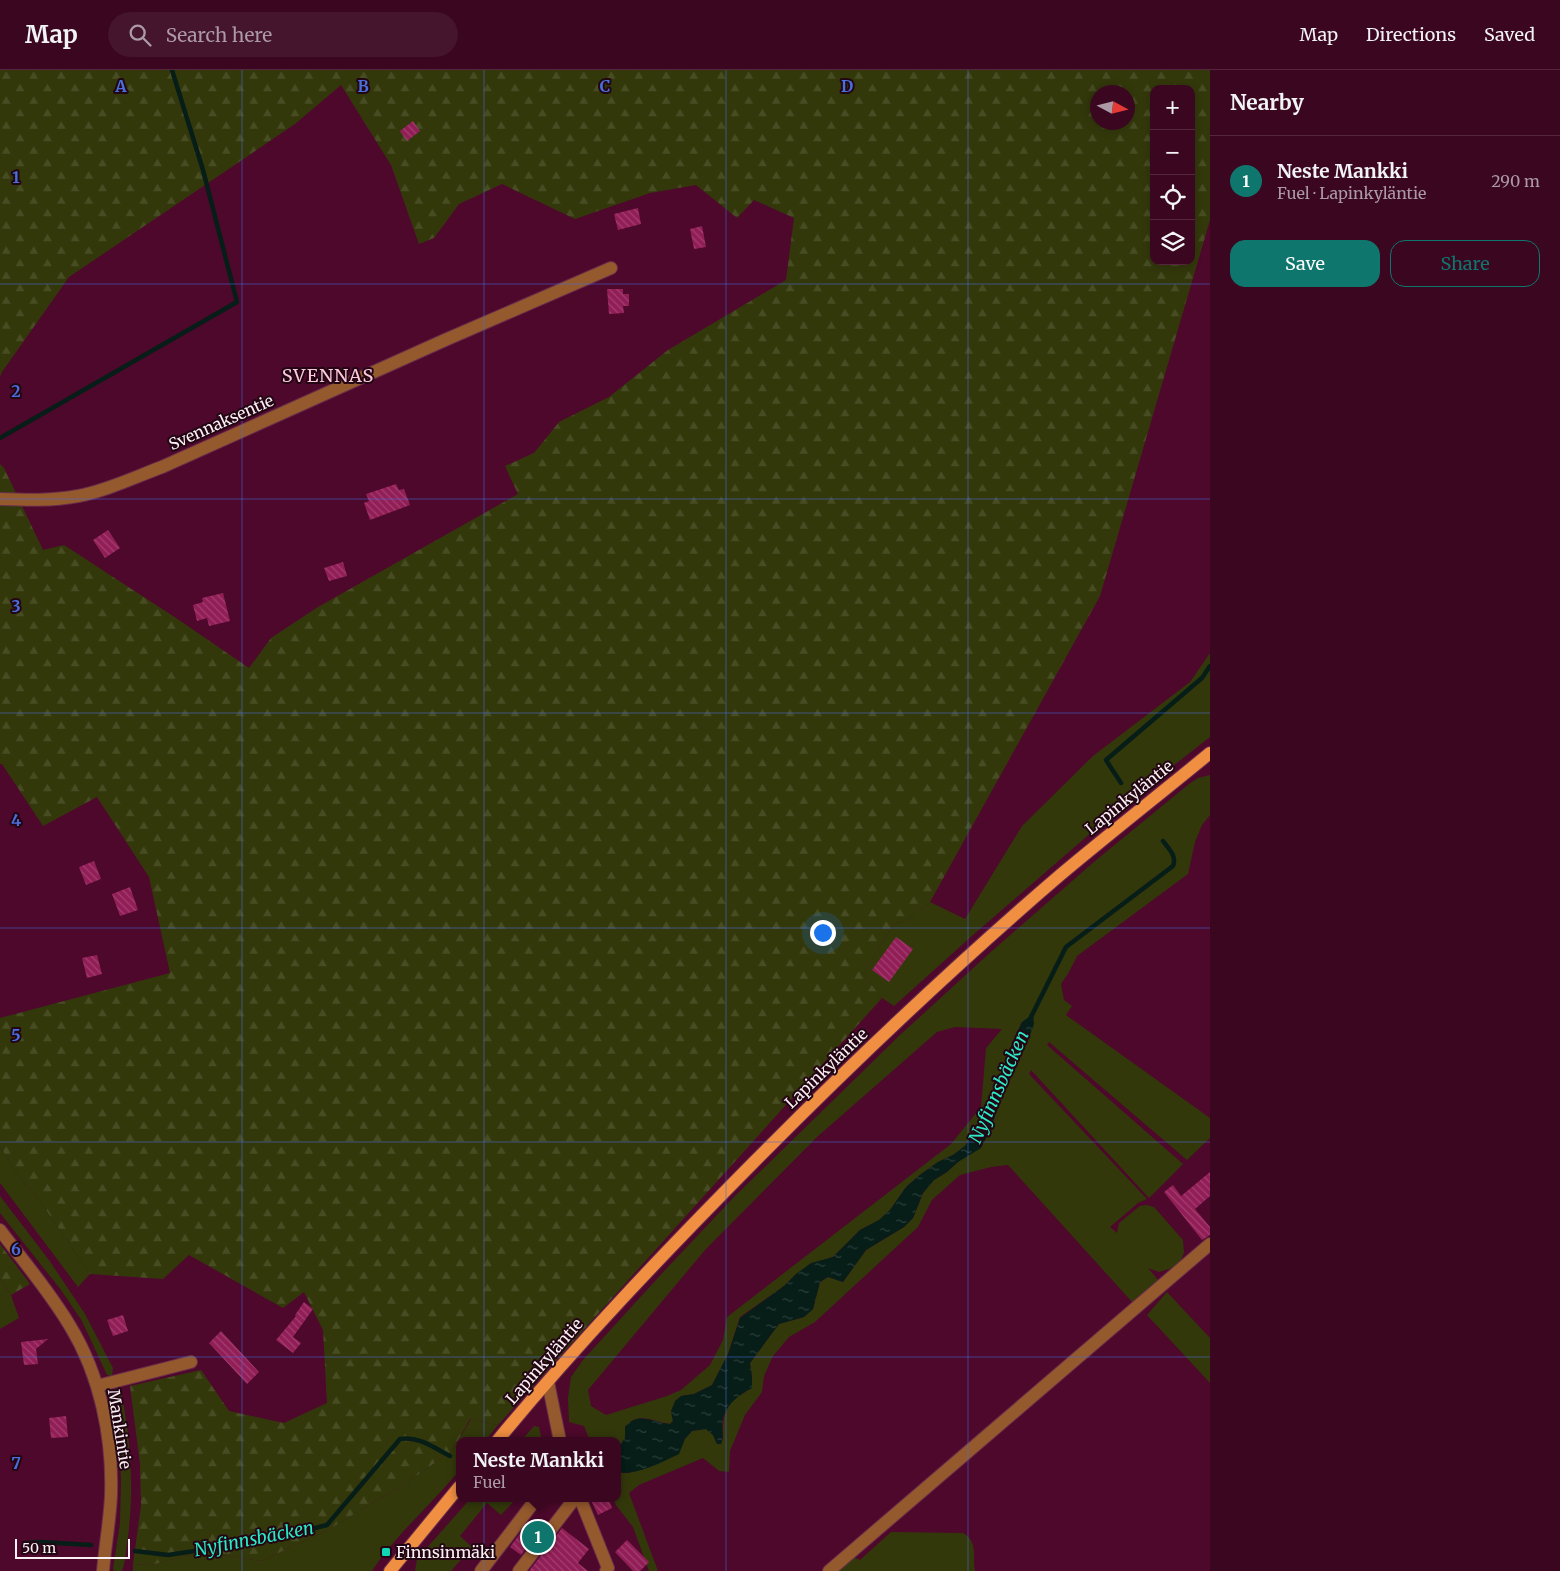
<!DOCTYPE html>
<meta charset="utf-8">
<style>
:root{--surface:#3a0620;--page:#45142d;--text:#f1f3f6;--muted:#ab99a5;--line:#54273e;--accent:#0f766e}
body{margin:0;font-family:Merriweather,serif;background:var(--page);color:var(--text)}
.controls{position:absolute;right:15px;top:15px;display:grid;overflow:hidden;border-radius:10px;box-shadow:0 2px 8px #0003}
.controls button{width:45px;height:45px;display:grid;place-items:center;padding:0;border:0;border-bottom:1px solid var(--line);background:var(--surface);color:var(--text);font:25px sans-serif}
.compass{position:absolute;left:1090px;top:15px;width:45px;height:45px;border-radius:50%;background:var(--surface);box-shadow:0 2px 8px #0003;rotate:97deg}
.scale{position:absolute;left:15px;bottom:12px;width:115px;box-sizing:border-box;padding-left:5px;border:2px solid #faf1f4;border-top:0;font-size:14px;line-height:18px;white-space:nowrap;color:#faf1f4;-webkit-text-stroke:4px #230613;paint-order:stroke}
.you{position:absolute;left:822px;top:862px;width:18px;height:18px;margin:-12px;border:4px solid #fff;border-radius:50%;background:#1a73e8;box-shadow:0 0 0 8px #1a73e833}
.badge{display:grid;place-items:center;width:32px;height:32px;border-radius:50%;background:var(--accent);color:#fff;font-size:16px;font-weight:700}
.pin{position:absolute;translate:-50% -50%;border:2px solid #fff;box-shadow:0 1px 5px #0006}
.popup{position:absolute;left:456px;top:1367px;width:165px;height:65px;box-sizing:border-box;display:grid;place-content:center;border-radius:10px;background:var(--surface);filter:drop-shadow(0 1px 4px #0005);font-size:16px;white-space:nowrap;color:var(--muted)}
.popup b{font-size:19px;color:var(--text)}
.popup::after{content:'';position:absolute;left:50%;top:100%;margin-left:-10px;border:10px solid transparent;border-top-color:var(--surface)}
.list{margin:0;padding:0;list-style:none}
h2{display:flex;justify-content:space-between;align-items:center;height:65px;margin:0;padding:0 20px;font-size:21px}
h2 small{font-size:16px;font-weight:400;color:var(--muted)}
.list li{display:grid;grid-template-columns:32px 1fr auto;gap:15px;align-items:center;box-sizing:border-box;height:90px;padding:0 20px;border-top:1px solid var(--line)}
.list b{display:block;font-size:19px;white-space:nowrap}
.list p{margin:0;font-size:16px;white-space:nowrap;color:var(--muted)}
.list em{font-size:16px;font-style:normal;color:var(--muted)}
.actions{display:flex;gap:10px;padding:15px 20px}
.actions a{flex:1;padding:11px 0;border:1px solid var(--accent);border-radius:15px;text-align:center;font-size:18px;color:var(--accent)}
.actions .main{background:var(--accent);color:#fff}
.icon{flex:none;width:28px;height:28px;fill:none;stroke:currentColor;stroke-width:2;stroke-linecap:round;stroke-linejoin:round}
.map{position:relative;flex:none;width:1210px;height:1501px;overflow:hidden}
header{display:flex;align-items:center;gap:30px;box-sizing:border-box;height:70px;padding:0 25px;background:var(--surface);border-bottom:1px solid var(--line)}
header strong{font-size:24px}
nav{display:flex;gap:28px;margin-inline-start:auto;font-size:18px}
.search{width:350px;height:45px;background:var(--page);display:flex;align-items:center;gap:12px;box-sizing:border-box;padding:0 18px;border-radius:28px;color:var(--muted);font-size:19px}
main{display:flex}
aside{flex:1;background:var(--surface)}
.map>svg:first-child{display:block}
</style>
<header>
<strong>Map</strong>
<div class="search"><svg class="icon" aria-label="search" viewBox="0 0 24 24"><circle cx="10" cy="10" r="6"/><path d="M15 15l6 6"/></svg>Search here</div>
<nav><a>Map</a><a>Directions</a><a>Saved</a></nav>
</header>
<main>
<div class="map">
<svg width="1210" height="1501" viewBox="0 0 1210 1501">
<defs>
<pattern id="forest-firs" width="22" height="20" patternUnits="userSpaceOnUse" patternTransform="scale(1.25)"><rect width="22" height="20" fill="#33380b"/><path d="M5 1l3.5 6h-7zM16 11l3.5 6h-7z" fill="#474c23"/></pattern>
<pattern id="water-ripples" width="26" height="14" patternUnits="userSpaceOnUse" patternTransform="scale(1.25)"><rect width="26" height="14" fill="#061d18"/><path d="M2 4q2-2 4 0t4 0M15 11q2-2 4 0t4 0" fill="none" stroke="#2b3e3a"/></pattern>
<pattern id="building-back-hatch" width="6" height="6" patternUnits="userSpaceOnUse" patternTransform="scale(1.25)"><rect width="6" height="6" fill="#921e57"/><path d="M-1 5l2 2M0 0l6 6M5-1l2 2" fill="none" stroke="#a23f70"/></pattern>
</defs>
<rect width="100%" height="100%" fill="#4d082b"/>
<!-- grass -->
<path fill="#33380b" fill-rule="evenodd" d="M1210 583V667L1122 736 973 865 894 936 882 928 863 904 893 855 907 850 930 832 965 849 1022 756 1093 686 1190 612Z
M1210 705V745L1202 755 1195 772 1188 804 1077 886 1069 902 1061 914 1064 930 1072 936 1066 945 1210 1048V1068L1187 1090 1049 972 1047 975 1183 1094 1149 1128 1031 1000 1029 1004 1147 1129 1138 1133 1110 1157 1117 1163 1119 1153 1140 1136 1146 1135 1154 1137 1183 1170 1184 1183 1180 1192 1172 1198 1159 1202 1148 1198 1158 1210 1133 1233 1008 1095 991 1097 960 1105 932 1130 918 1157 815 1252 789 1267 773 1286 764 1306 762 1322 745 1345 730 1381 729 1402 719 1401 703 1388 639 1415 629 1423 658 1501H649L633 1457 616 1435 613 1428H617V1403H629L678 1384 685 1369 692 1361 706 1359 713 1365 717 1374 723 1370C722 1341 726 1332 752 1318V1307L750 1293 779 1254 804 1247 813 1239 820 1212 828 1207 843 1212 866 1180 904 1157 913 1148 923 1123 934 1110 947 1102 988 1065 1001 1030 1029 968 1022 952 1015 966 985 1046 965 1076 953 1085 938 1092 921 1104 906 1117 890 1140 879 1150 860 1160 833 1187 811 1194 796 1204 784 1216 740 1247 728 1284 712 1315 694 1324 681 1326 671 1341 673 1351 670 1354C652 1351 638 1341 625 1357V1368L621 1374H617V1371H590L584 1356 569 1352 568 1328 571 1307 583 1290 666 1199 735 1126 900 965 993 880 1095 791 1189 714 1198 708ZM955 957 1002 959 986 978 981 1037 951 1074 727 1247 723 1270 710 1295 681 1320 667 1326 606 1345 591 1336 588 1320 705 1180 817 1067 937 962Z
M0 1077 24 1113 33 1121 90 1204 78 1217 0 1113Z
M0 1126 49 1190 85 1244 113 1298 112 1306 107 1305 82 1251 61 1220 0 1143Z
M0 1209 11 1225 19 1248 0 1259Z
M1167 1222 1210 1268V1313L1147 1245Z
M118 1322 122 1326C131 1374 134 1418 128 1467 126 1478 126 1491 122 1501H114L113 1499 120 1453 121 1411 119 1368 113 1331V1325Z
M471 1349 498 1355 485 1371H459V1401C431 1435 396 1464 372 1501H133V1494L151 1495 202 1482 261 1491 328 1460 409 1411 452 1381Z
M534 1356 539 1357 542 1371H521Z
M471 1428H517L501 1445 487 1433 460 1466 472 1477 451 1501H415L417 1489Z
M891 1462 963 1463C979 1472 972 1487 975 1501H838L853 1487 860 1490Z"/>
<!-- forest -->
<path fill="url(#forest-firs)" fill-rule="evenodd" d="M0 0H1210V150L1100 526 930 832 907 850 893 855 863 904 882 928 498 1355 470 1349 452 1381 409 1411 328 1460 261 1491 202 1482 151 1495 133 1494 141 1436 140 1394 130 1316 201 1300 229 1341 284 1353 327 1333 323 1260 304 1222 283 1238 189 1185 163 1209 90 1204 33 1121 24 1113 0 1077V948L170 903 149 807 97 727 43 756 2 694H0V394L4 398 43 480 64 475 176 548 249 598 271 568 318 537 518 424 505 396 534 383 559 352 609 327 668 280 786 210 794 148 754 130 737 148 696 115 650 123 575 149 502 114 459 134 434 168 419 174 391 95 341 15 295 54 69 207 2 302 0 307ZM1154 19H1191V191H1154ZM1098 22H1128V52H1098Z
M0 1174 30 1214 11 1225 0 1209Z"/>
<!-- water -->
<path fill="url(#water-ripples)" d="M1033 944 1034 954 1029 968 1001 1030 988 1065 981 1078 958 1092 947 1102 934 1110 923 1123 913 1148 904 1157 866 1180 843 1212 828 1207 820 1212 813 1239 804 1247 779 1254 750 1293 752 1307V1318C737 1326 724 1336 722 1354 722 1361 724 1367 721 1374H717L713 1365 706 1359 692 1361 685 1369 679 1384C658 1394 640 1404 617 1403V1374H621L625 1368V1357C638 1341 652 1352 670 1354L673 1351 671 1341 675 1331 681 1326 694 1324 712 1315 728 1284 740 1248 784 1216 796 1204 811 1193 833 1187 860 1160 879 1150 890 1140 906 1117 921 1104 938 1092 953 1085 965 1076 985 1046 1015 967 1022 952Z"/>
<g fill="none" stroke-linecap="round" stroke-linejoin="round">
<!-- stream -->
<path stroke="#061d18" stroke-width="4.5" d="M0 368 237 232 203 100 172 0
M1121 713 1106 690 1202 608 1210 596
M1030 949 1066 877 1173 796C1177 786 1169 779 1163 771
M25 1473 41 1472 91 1475
M135 1481 168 1485 208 1479 271 1469 327 1455 400 1369C418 1366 433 1377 450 1386"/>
</g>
<!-- building -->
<path fill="url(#building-back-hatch)" d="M413 51 420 61 407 71 400 61Z
M638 138 641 154 618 160 614 144Z
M702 156 706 177 694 179 690 159Z
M607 219H623V224H629V236H623L624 243 609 244Z
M396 414 399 420 404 419 410 435 370 450 364 433 369 431 366 424Z
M108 460 120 478 105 488 93 470Z
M343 492 347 506 329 511 324 498Z
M223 523 230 551 209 556 207 548 197 551 193 535 203 532 202 528Z
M94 791 101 809 86 815 79 797Z
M130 817 138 840 120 846 112 824Z
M896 867 913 879 889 912 872 900Z
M97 885 102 904 87 908 82 888Z
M1210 1102V1126L1195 1139 1210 1157V1165L1202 1170 1164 1122 1173 1115 1181 1126Z
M304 1232 313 1239 293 1267 301 1273 293 1283 276 1270 296 1246 295 1245Z
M123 1245 128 1261 113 1266 107 1250Z
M221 1261 259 1302 247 1314 209 1273Z
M48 1269 36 1279 38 1294 24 1295 21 1272Z
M66 1346 68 1367 51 1368 49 1348Z
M590 1428H608L612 1438 598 1445Z
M528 1453 539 1461 521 1485 510 1477Z
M562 1458 589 1479 578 1493 588 1501H529Z
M627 1470 649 1492 640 1501H633L615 1482Z"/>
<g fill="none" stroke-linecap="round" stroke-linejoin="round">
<defs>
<path id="minor" d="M0 429C26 430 51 431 78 426 106 421 135 407 162 397L445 270 611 198
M0 1160C24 1192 50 1222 70 1256 100 1305 113 1367 111 1425 110 1450 105 1476 103 1501
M548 1312 560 1371
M97 1316 191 1292
M580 1428 608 1498 606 1501
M481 1501 537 1428
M519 1501 575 1428
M829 1501 1210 1174"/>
<path id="major" d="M497 1371C578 1273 665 1182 754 1092 852 993 953 897 1059 806 1109 764 1160 724 1210 683
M390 1501 459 1417"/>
</defs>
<!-- minor casing -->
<use href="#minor" stroke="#692d4b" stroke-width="14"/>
<!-- major casing -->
<use href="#major" stroke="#692d4b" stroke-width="14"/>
<!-- minor -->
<use href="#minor" stroke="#94592c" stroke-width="12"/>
<!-- major -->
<use href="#major" stroke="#f08e41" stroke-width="12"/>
</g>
<!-- grid -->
<path fill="none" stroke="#496fde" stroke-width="1" stroke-opacity="0.55" d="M242 0V1501M484 0V1501M726 0V1501M968 0V1501M0 214H1210M0 429H1210M0 643H1210M0 858H1210M0 1072H1210M0 1287H1210"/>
<!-- markers -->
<rect fill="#12d5b4" stroke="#230613" stroke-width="2" x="381" y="1477" width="10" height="10" rx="2.5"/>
<g text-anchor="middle" stroke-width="4" stroke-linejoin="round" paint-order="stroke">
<!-- street labels -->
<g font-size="16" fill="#faf1f4" stroke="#230613">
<text transform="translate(221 352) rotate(-24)" y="6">Svennaksentie</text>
<text transform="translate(1129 727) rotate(-39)" y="6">Lapinkyläntie</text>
<text transform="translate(826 998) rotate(-44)" y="6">Lapinkyläntie</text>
<text transform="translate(544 1291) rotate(-49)" y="6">Lapinkyläntie</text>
<text transform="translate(120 1359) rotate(81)" y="6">Mankintie</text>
</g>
<!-- poi labels -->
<g font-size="16" fill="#faf1f4" stroke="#230613" text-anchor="start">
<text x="396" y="1488">Finnsinmäki</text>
</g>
<!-- neighbourhood labels -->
<g font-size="18" letter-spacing="1" fill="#fdc9db" stroke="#230613">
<text x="328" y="312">SVENNAS</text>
</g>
<!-- water labels -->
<g font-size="18" font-style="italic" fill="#2beac7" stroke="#230613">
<text transform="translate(999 1017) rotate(-66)" y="6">Nyfinnsbäcken</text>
<text transform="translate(254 1469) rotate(-11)" y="6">Nyfinnsbäcken</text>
</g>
</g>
<g font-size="16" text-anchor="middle" font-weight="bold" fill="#496fde" stroke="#230613" stroke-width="4" stroke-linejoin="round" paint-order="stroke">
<text x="121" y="22">A</text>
<text x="363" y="22">B</text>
<text x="605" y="22">C</text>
<text x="847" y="22">D</text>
<text x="16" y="113">1</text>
<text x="16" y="327">2</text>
<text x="16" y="542">3</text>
<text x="16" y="756">4</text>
<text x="16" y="971">5</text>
<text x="16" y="1185">6</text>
<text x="16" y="1399">7</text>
</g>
</svg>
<div class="controls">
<button>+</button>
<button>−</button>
<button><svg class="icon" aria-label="locate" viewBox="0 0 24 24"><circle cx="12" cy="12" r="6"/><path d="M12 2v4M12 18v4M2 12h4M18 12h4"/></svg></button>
<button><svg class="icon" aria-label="layers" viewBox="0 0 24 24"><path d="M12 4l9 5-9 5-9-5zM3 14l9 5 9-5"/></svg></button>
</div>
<svg class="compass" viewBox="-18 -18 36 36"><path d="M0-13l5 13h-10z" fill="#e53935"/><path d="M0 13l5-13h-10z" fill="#ab99a5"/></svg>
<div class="scale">50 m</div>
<div class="you"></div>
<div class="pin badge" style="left:538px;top:1467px">1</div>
<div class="popup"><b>Neste Mankki</b>Fuel</div>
</div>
<aside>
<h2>Nearby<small></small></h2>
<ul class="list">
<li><span class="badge">1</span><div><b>Neste Mankki</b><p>Fuel · Lapinkyläntie</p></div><em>290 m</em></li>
</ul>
<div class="actions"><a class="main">Save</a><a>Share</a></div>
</aside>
</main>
